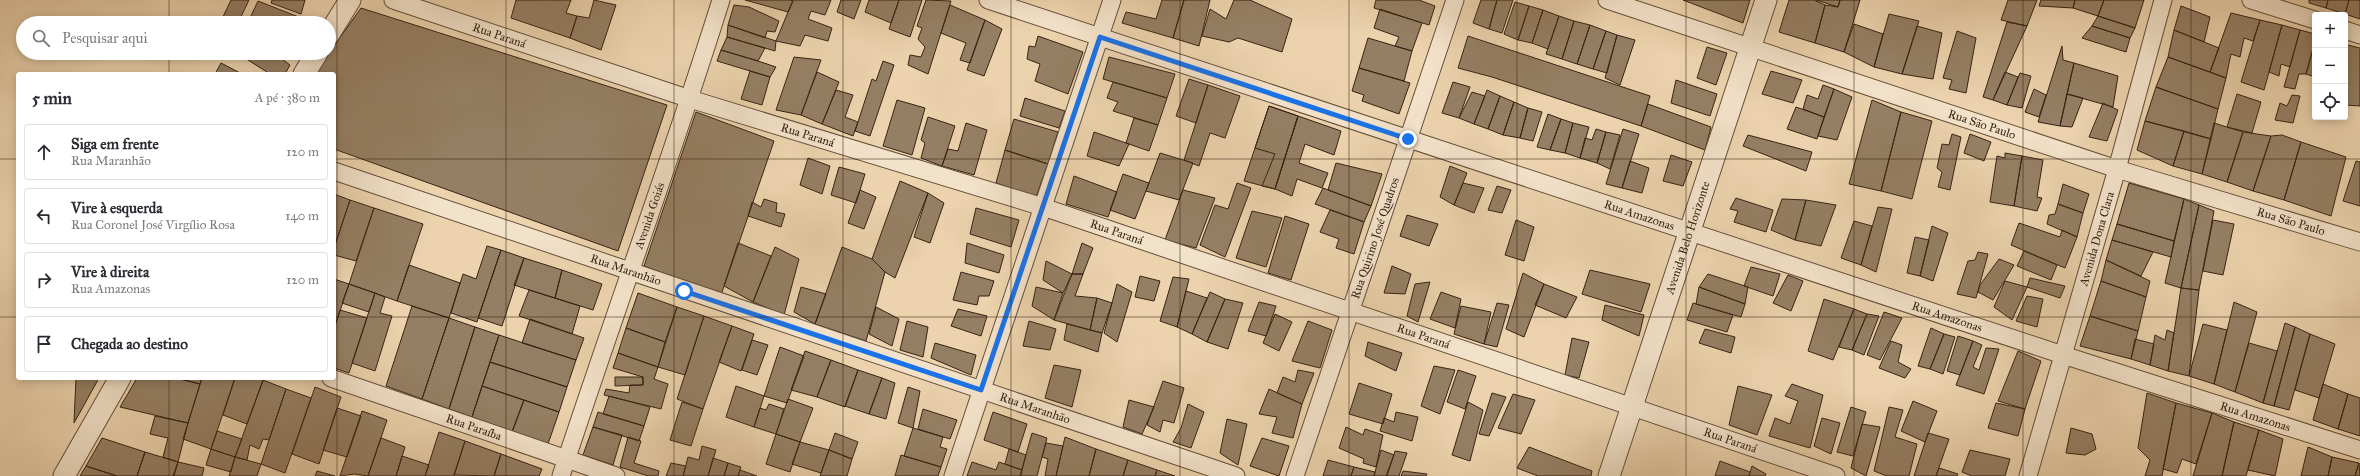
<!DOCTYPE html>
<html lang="pt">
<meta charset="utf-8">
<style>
:root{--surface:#fff;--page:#f2f2f3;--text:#2b2b33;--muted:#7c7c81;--line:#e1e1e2}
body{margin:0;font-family:"IM FELL Great Primer",serif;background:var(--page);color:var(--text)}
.controls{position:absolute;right:12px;top:12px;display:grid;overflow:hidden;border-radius:4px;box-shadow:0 2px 10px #0003}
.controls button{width:36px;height:36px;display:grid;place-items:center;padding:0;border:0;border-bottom:1px solid var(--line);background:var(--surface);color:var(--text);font:20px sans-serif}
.stop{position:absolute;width:12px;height:12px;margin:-9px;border:3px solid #1a73e8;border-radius:50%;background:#fff}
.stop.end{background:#1a73e8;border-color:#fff;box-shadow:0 1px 4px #0008}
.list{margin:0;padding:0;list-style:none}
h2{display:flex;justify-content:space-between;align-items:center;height:52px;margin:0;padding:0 16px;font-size:17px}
h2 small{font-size:13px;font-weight:400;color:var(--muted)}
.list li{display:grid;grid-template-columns:26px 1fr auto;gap:12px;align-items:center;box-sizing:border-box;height:56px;margin:0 8px 8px;padding:0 8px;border:1px solid var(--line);border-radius:4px}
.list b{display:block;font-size:15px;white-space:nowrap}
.list p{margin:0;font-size:13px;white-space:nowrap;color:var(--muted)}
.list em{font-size:13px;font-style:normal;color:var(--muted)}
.icon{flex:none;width:22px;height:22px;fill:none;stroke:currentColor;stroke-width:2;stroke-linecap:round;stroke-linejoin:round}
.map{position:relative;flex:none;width:2360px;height:476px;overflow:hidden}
.search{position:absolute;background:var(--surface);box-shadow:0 2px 10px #0003;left:16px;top:16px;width:320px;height:44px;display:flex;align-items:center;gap:10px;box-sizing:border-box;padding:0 14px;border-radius:22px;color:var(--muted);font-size:15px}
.panel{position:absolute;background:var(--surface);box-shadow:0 2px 10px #0003;left:16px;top:72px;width:320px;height:308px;border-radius:4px}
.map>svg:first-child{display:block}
</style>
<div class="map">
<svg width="2360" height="476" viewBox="0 0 2360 476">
<rect width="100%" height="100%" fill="#ecd3ad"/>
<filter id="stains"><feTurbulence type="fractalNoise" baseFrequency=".005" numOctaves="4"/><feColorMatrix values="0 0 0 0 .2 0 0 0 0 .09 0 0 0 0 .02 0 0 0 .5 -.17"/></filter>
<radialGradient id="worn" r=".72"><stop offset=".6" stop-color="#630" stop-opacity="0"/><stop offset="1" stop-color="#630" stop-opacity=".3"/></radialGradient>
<!-- building -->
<path fill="#957f64" stroke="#372314" d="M231 0H249L238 23H226L221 21Z
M272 0H305L301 14 271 3Z
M516 0H571L566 13 577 16 570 38 511 18Z
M594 0 616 5 601 50 570 38 577 16 589 18Z
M745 0H790L793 1 788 12Z
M793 0H831L825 15 811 11 808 19 832 28 828 41 805 35 800 46 776 41Z
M841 0H861L854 19 837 12Z
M869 0H899L891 23 865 12Z
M899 0H922L910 37 889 29Z
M926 0 951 1 928 74 908 65 910 55 921 57 925 47 918 39 922 28 917 26Z
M1162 0H1184L1173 38 1122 23 1126 12 1156 19Z
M1184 0H1210L1199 46 1173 38Z
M1234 0H1250L1292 19 1282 52 1238 38 1229 42 1202 36 1210 9 1226 19Z
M1376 0H1419L1435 6 1429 25 1374 8Z
M1481 0H1497L1489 29 1473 23Z
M1497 0H1513L1502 33 1489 29Z
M1683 0H1750L1743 23Z
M1789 0H1814L1825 5 1815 43 1779 32Z
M1816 0H1840L1838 7Z
M1840 0H1860L1844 52 1815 43 1825 5 1838 7Z
M2008 0H2037L2027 26 2001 20Z
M2041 0H2075L2073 8 2039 6Z
M2075 0H2104L2098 16 2073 8Z
M2104 0H2144L2135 28 2098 16Z
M2309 0H2328L2326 8 2309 3Z
M2328 0H2349L2345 14 2326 8Z
M2349 0H2360V19L2345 14Z
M258 1 314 23H265L250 18Z
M1515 2 1529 6 1518 40 1504 34Z
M734 5 749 7 779 21 775 32 767 31 765 38 728 25Z
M950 5 985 20 970 63 960 60 966 43 941 33Z
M1529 6 1543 10 1532 43 1518 40Z
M2181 6 2210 17 2204 42 2174 30Z
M361 8 667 105 618 251 334 149V74H314Z
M1380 9 1422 23 1412 51 1395 46 1399 37 1374 28Z
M1543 10 1559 16 1548 49 1532 43Z
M2231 13 2260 20 2253 41 2244 38 2240 57 2231 54 2226 78 2210 72Z
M1889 14 1919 21 1902 74 1874 67Z
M1559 16 1574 21 1562 59 1546 54Z
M2098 16 2135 28 2130 38 2092 26Z
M985 20 1002 29 984 76 967 70Z
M2260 20 2282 25 2264 90 2241 82Z
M1574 21 1590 25 1577 64 1562 59Z
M2007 22 2027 26 1993 100 1983 97Z
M1854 24 1883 34 1874 67 1844 52Z
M728 25 776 41 775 51 727 37Z
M1590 25 1606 31 1593 69 1577 64Z
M2282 25 2300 30 2290 67 2281 64 2279 76 2269 72Z
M1917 26 1942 33 1933 79 1902 74Z
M2092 26 2130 38 2126 52 2082 38Z
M2174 30 2219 48 2210 72 2168 57Z
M2300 30 2315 34V42L2306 74H2299L2295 89 2284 87Z
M1606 31 1617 35 1607 73 1593 69Z
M1957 31 1976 38 1966 93 1949 89 1952 80 1943 78Z
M1617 35 1635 40 1620 85 1605 78Z
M1038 36 1083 52 1068 94 1035 81 1040 64 1027 59 1029 46 1035 47Z
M1468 36 1650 96 1641 126 1492 77 1458 68Z
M727 37 765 48 758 61 721 50Z
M1368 38 1412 51 1404 81 1359 68Z
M2315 42V77L2306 74Z
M2348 45 2360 48V106L2345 105V56Z
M2062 46 2063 60 2074 63 2060 126 2038 122Z
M1707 47 1727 53 1716 85 1697 78Z
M721 50 758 61 776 67 770 77 717 61Z
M237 53H274L290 65 285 74H270Z
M794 57 821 60 801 115 776 110Z
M1109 57 1175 74 1167 98 1103 79Z
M2168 57 2226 78 2218 109 2156 87Z
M883 61 894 65 870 136 855 131 872 79 876 81Z
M221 63 242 74H215Z
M2074 63 2118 76 2113 107 2067 94Z
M1359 68 1410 83 1399 114 1362 101 1364 95 1352 91Z
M750 71 770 77 762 105 741 99Z
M1771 71 1802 80 1793 103 1762 94Z
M817 72 839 82 822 124 801 115Z
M2005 72 2018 77 2007 105 1993 100Z
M2020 73 2031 76 2022 108 2007 105Z
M1189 79 1208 85 1196 123 1176 116Z
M1676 80 1717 94 1710 116 1671 103Z
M1113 82 1167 98 1158 125 1113 111 1118 102 1107 98Z
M1453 82 1470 87 1459 118 1442 113Z
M1208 85 1240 96 1225 138 1210 133 1199 166 1184 160Z
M1823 85 1834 89 1824 117 1803 109 1807 95 1818 99Z
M2156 87 2218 109 2211 139 2145 121Z
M1834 89 1852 97 1837 140 1818 136Z
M2034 89 2046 95 2039 117 2025 112Z
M836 90 853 95 845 117 858 122 853 136 822 124Z
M1487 90 1500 96 1488 129 1474 124Z
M1472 92 1485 96 1474 124 1459 118Z
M2067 94 2083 98 2072 127 2060 126Z
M2237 94 2261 102 2252 133 2227 127Z
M2292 95 2300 96 2293 123 2275 120 2280 103 2287 106Z
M1500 96 1514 102 1503 135 1488 129Z
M1025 98 1065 111 1059 128 1020 116Z
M897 100 925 108 912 155 883 146Z
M1872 100 1901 112 1881 191 1849 184Z
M1514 102 1528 108 1520 138 1503 135Z
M2103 103 2118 110 2107 141 2089 137Z
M1648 104 1711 127 1705 150 1641 126Z
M1269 106 1298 116 1275 189 1244 181Z
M1269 106 1298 116 1275 189 1262 186 1275 154 1255 148Z
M1796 107 1824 117 1817 139 1787 129Z
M1528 108 1542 112 1533 141 1520 138Z
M696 112 774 141 721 295 644 266Z
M1901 112 1932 121 1912 199 1881 191Z
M1548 114 1561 119 1550 150 1537 147Z
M1298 116 1341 131 1334 155 1305 144 1299 163 1328 173 1322 188 1297 179 1292 196 1275 189Z
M928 117 955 126 942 166 921 158 925 143 921 140Z
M1134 118 1158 125 1149 151 1126 143Z
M1014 119 1058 132 1048 164 1005 150Z
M1561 119 1573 123 1565 153 1550 150Z
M2145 121 2184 131 2173 166 2137 150Z
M966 123 987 130 974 175 942 166 948 149 958 151Z
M1573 123 1589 127 1580 158 1565 153Z
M2214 123 2243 132 2227 182 2202 174Z
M1596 129 1606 132 1597 163 1580 158 1585 138 1592 140Z
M1623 129 1639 134 1622 188 1606 184Z
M2184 131 2211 139 2202 174 2173 166Z
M1094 132 1129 144 1119 166 1087 156Z
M1606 132 1620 135 1610 169 1597 163Z
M2243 132 2271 136 2253 191 2227 182Z
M1952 134 1961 137 1950 190 1938 187 1942 172 1937 168 1942 144 1949 145Z
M1970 134 1991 142 1984 161 1964 153Z
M1748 135 1812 152 1806 171 1743 146Z
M2282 135 2301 142 2284 200 2253 191 2271 136Z
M2301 142 2346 157 2331 216 2284 200Z
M1005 150 1048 164 1036 197 996 183Z
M1160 153 1193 163 1179 200 1146 191Z
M2005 153 2022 156 2014 206 1990 202 1997 156 2005 158Z
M1671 155 1692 162 1683 186 1663 181Z
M2022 156 2043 160 2037 197 2042 198 2037 211 2014 206Z
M808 158 830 166 822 194 800 185Z
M1630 161 1649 168 1642 193 1622 188Z
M2356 161 2360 162V206L2343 201Z
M1336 163 1382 174 1371 206 1328 190Z
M1450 166 1467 173 1454 205 1440 197Z
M839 167 865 174 856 203 831 195Z
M1123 174 1149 183 1135 219 1110 210Z
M1074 176 1117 192 1108 217 1066 204Z
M900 181 928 193 895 278 885 272 872 259Z
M1237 183 1251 188 1225 257 1200 245 1215 205 1228 209Z
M1463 183 1484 188 1474 213 1454 205Z
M2129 183 2184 199 2174 241 2117 224Z
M2063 184 2089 194 2083 213 2058 204Z
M1497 186 1511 190 1502 213 1488 210Z
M1323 188 1371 206 1364 222 1315 204Z
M860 190 876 197 864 229 848 223Z
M1183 190 1215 198 1196 248 1165 240Z
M928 193 944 203 930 243 914 237Z
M334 194 350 200 334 248Z
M1736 198 1773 210 1766 232 1734 222 1738 211 1730 209Z
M764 199 777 203 776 212 785 214 781 227 748 216 752 202 761 207Z
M1782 199 1806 200 1795 240 1771 230Z
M2184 199 2199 205 2181 288 2165 283Z
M350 200 374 208 356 261 334 255V248Z
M1806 200 1836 205 1821 246 1795 240Z
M2058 204 2083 213 2077 237 2047 224 2049 215 2055 214Z
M2199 205 2214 211 2199 290 2181 288Z
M1878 207 1892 209 1876 272 1861 265Z
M374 208 423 224 397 301 349 284Z
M976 208 1019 220 1011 247 970 234Z
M1330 210 1364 222 1354 254 1336 248 1339 239 1320 232Z
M1252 211 1282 218 1266 267 1236 258Z
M1407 215 1438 224 1429 246 1400 236Z
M1285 216 1309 224 1291 280 1268 273Z
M1516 220 1534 227 1524 261 1505 255Z
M2213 220 2234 224 2223 275 2203 271Z
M1854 221 1872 226 1861 265 1841 258Z
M2019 223 2060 237 2062 230 2077 237 2065 268 2011 245Z
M2117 224 2174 241 2171 257 2112 240Z
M1932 226 1948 233 1933 281 1920 276Z
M1915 237 1929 240 1920 276 1907 273Z
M2112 240 2153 252 2141 276 2106 260Z
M738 243 771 256 753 302 724 286Z
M967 243 1004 255 999 273 965 263Z
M1082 243 1093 248 1083 274H1072Z
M487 246 501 250 477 322 451 313 463 274 476 279Z
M775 247 799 259 784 315 753 302Z
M842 247 872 259 885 272 866 341 815 324Z
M501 250 524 258 502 326 478 318Z
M2024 251 2057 265 2051 280 2017 266Z
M1978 252 1988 254 1976 298 1957 294 1968 261 1975 260Z
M524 258 562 270 555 298 514 285Z
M1999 259 2014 265 1993 300 1978 292 1980 285Z
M2106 260 2150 281 2146 297 2101 281Z
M1046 261 1072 274 1063 293 1043 280Z
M409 265 460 283 449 318 397 301Z
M1392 266 1411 274 1405 294 1384 293Z
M1751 267 1780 274 1773 296 1744 286Z
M562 270 602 284 593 310 555 298Z
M1590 270 1650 284 1641 312 1582 294Z
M961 272 994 281 989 296H979L977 305 953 300Z
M1523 273 1544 284 1524 337 1506 329Z
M1072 274H1083L1075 296 1097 298 1090 330 1054 320Z
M1708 274 1748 287 1745 304 1699 287Z
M1788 275 1803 281 1791 311 1773 303Z
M1140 276 1160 281 1154 301 1135 297Z
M1173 277 1189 279 1177 327 1160 321Z
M2030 278 2065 286 2060 298 2027 287Z
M334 279 349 284 334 329Z
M2005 281 2027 287 2012 320 1994 307Z
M2101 281 2146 297 2138 331 2090 316Z
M1430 282 1418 322 1407 316 1415 284Z
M349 284 375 293 369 312 342 303Z
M1117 284 1132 292 1117 342 1104 333Z
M1544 284 1577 297 1566 318 1535 305Z
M801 287 826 294 815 324 794 312Z
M1036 287 1063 293 1054 320 1032 306Z
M1699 287 1745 304 1741 317 1696 304Z
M2181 288 2199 290 2189 376 2168 371Z
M529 290 580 306 572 334 519 316Z
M1186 291 1207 298 1192 334 1177 327Z
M1210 292 1225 299 1207 342 1192 334Z
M1441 292 1461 299 1455 328 1430 319Z
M375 293 385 297 380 313 392 316 375 371 352 363Z
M638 293 677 307 665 342 626 328Z
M2027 296 2043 299 2037 327 2016 321Z
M1097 298 1112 303 1102 333 1090 330Z
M1225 299 1243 303 1228 349 1207 342Z
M1824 299 1854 309 1833 360 1808 351Z
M1259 302 1276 306 1266 336 1248 331Z
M2234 302 2257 312 2235 392 2214 384Z
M1497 303 1509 305 1497 347 1484 344Z
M1693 303 1733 315 1727 332 1687 320Z
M1605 305 1644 315 1639 336 1602 320Z
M412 306 449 318 422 399 386 386Z
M1461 306 1491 312 1484 344 1454 334Z
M677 307 704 316 685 375 658 367Z
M876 307 899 319 892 346 869 334Z
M958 309 987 316 981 336 951 326Z
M1854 309 1867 314 1852 350 1839 347Z
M340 310 367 318 349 373 334 368V329Z
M1884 312 1902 318 1880 360 1867 355Z
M1275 314 1292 322 1279 351 1263 343Z
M1867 314 1879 316 1864 355 1852 350Z
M704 316 732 326 703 409 677 399Z
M2090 316 2138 331 2131 359 2080 346Z
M449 318 475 327 449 409 422 399Z
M530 319 584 338 576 360 522 343Z
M907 321 928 327 923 357 900 350Z
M1029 321 1056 329 1050 350 1023 346Z
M1308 321 1332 330 1320 368 1292 361Z
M2285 323 2295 327 2274 406 2263 403Z
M1067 324 1102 333 1098 352 1064 340Z
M2203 324 2227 330 2214 384 2189 376Z
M732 326 754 334 741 371 719 362Z
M475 327 499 335 472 417 449 409Z
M2295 327 2310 334 2289 410 2274 406Z
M626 328 665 342 658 367 618 353Z
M1931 328 1944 334 1930 369 1918 366Z
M1705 329 1735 337 1731 353 1699 343Z
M2167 330 2174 333 2168 371 2150 365 2155 335 2165 340Z
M1944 334 1955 337 1943 374 1930 369Z
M2310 334 2335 344 2319 398 2295 390Z
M499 335 576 360 567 387 490 362Z
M1958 336 1973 341 1960 375 1947 371Z
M1572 338 1589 342 1579 378 1565 375Z
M2135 339 2154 344 2150 365 2131 359Z
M752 340 768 345 757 375 742 370Z
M1891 341 1902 345 1898 362 1911 369 1905 378 1879 368Z
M1973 341 1982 345 1973 367 1979 370 1986 348 1999 349 1984 394 1956 385Z
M1368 342 1402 353 1396 371 1365 356Z
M935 343 976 355 971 375 931 358Z
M2249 343 2277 351 2263 403 2235 392Z
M780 347 804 356 787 403 764 396Z
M805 351 831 360 817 397 791 390Z
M2018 351 2041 361 2025 409 1998 401Z
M618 353 658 367 654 379 668 384 661 409 604 395 606 389 629 393 630 385H643V377L613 368Z
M831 360 858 370 845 407 817 397Z
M490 362 567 387 559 412 482 386Z
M1054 365 1081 370 1072 407 1045 398Z
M1434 366 1455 370 1440 414 1421 406Z
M858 370 882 378 869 414 845 406Z
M1298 370 1314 373 1302 404 1277 393 1283 377 1295 382Z
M1458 370 1476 376 1465 409 1447 402Z
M615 377H643V385L615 386Z
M76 378H99L74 423Z
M137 378H175L200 384 188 423 120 407Z
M178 378H202L200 384Z
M202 378H235L211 449 183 439Z
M235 378H264L247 424 223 415Z
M882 378 895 383 886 419 869 414Z
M263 380 286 389 269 440 263 439 259 449 250 445 247 460 235 457Z
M1163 381 1184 388 1174 423 1163 420 1160 432 1147 425Z
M1359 383 1392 394 1383 424 1349 414Z
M1792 384 1823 395 1810 448 1769 436 1775 418 1790 424 1798 401 1785 396Z
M2323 384 2348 394 2338 429 2313 420Z
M482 386 524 400 512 432 472 417Z
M736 386 764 396 754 427 726 417Z
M1738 386 1772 395 1757 435 1729 425Z
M315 387 341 397 319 464 292 454Z
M908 387 920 391 913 428 898 423Z
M286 389 311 398 285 473 261 464Z
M1269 389 1302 404 1293 438 1272 433 1277 417 1259 414Z
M1492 393 1506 397 1489 436 1479 434Z
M2147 393 2176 403 2162 476H2145L2150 460 2138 448Z
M1513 394 1535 400 1521 434 1498 428Z
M2348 394 2360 398V436L2338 429Z
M609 396 650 407 644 426 603 414Z
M788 399 813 408 800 442 776 434Z
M524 400 559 412 548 444 512 432Z
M1129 400 1154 407 1142 434 1123 427Z
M1913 401 1937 411 1925 442 1901 431Z
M682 402 703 409 691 446 670 440Z
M1468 402 1483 410 1470 461 1452 455Z
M1996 403 2025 409 2018 436 1988 428Z
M2176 403 2212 413 2196 464 2182 459 2177 473 2163 469Z
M769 404 784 409 776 434 754 427 760 408 766 410Z
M1188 404 1204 412 1191 448 1173 442 1181 428Z
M1851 407 1866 412 1853 456 1837 452Z
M1889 407 1903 410 1895 437 1917 444 1909 476H1887L1874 471Z
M337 408 361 416 347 457 323 450Z
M923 409 957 420 950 439 918 429Z
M362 411 387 420 368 476 354 474 340 476Z
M598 412 644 426 639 441 593 427Z
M993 412 1027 424 1018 452 984 440Z
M1396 412 1418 417 1412 441 1380 431 1384 418 1394 422Z
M2212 413 2234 422 2222 476H2193Z
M155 416 188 423 178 462 163 457 168 438 150 434Z
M1822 418 1840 423 1831 454 1814 446Z
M1227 419 1247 424 1238 465 1220 453Z
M2234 422 2259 430 2246 476H2222Z
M1862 424 1880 427 1866 476 1851 468Z
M593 427 622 435 613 465 583 455Z
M1346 427 1363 435 1365 429 1383 435 1376 467 1363 463 1364 459 1339 448Z
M913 428 943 437 940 447 947 449 941 467 904 456Z
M2071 428 2092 434 2096 449 2085 455 2066 453Z
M2259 430 2283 439 2275 476 2248 470Z
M217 431 242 439 235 457 211 449Z
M439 432 465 441 454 476H425Z
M835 433 858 442 852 459 829 450Z
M1032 433 1047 438 1037 476H1020Z
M1928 433 1949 439 1936 476H1914Z
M776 434 800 442 790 472 766 464Z
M628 437 641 441 634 463 659 471 658 476H648L620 467Z
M1065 437 1096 449 1089 476H1056Z
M102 438 145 452 137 476H117L86 466Z
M381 438 405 447 396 476H368Z
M1262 438 1289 446 1279 476 1250 466Z
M465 441 501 454 494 476 454 475Z
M800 442 829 450 821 473 792 464Z
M1046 443 1063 446 1056 476H1045L1048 459 1042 457Z
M702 446 716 450 708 476H683L688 457 699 460Z
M1529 447 1592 471 1591 476H1538L1517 468Z
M2308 447 2332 457 2328 476H2301Z
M211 449 235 457 231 472 206 465Z
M1009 449 1026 455 1022 470 1005 464Z
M1096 449 1128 460 1123 476H1089Z
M829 450 852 459 847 476H820Z
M1381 450 1394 455 1386 476H1374Z
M1970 450 2010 459 2005 476H1972L1962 472Z
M1395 451 1407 453 1399 476H1387Z
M145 452 178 462 174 476H137Z
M501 454 542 469 539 476H494Z
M901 455 941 467 938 476H895Z
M402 456 429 465 425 476H396Z
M235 457 261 464 257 476H229Z
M2332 457 2359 463 2355 476H2328Z
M713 458 728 463 724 476H708Z
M1128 460 1157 470 1155 476H1123Z
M1328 460 1354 467 1351 476H1323Z
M1720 461 1750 472 1749 476H1715Z
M178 462 204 468 202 476H173Z
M972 462 996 470 999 462 1022 470 1021 476H967Z
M671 463 686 466 683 476H666Z
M728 463 741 467 738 476H724Z
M2359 463 2360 476H2355Z
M86 466 117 476H80Z
M1752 466 1766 474 1765 476H1749Z
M1354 467 1375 472 1374 476H1351Z
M1939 468 1958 474 1957 476H1936Z
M740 470 757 476H738Z
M1157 470 1175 476H1155Z
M317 471 335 476H315Z
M1403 471 1427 474 1426 476H1401Z"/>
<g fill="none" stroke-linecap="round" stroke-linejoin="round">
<defs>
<g id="minor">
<path id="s1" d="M393 0 690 99 1043 207 1836 476"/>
<path id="s2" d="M988 0 2063 355 2360 450"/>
<path id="s3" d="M1607 0 2117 169 2360 242"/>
<path d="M2251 0 2315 20"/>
<path d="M2345 30 2360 35"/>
<path id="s4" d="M334 171 1236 476"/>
<path id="s5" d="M331 378 616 476"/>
<path id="s6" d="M561 476C613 317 671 160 721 0"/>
<path d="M953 476 1112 0"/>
<path id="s7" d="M1295 476 1455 0"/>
<path id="s8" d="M2028 476 2117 169 2163 0"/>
</g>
<g id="tertiary">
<path d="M329 34 350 0"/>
<path d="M304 74 317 53"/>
<path d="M64 476 120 378"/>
<path id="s9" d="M1609 476 1766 0"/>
</g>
</defs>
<!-- minor casing -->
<use href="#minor" stroke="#644f3a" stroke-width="19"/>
<!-- tertiary casing -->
<use href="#tertiary" stroke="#644f3a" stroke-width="23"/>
<!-- minor -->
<use href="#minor" stroke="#f3e2ca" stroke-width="17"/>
<!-- tertiary -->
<use href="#tertiary" stroke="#f3e2ca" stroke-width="21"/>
</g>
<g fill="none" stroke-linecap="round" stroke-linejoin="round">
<!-- route -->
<path stroke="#1a73e8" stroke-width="5" d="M684 291 981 390 1100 37 1408 139"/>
</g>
<!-- grid -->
<path fill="none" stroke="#372314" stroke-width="1" stroke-opacity="0.55" d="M169 0V23M337 0V476M506 0V476M674 0V476M843 0V476M1011 0V476M1180 0V476M1349 0V476M1517 0V476M1686 0V476M1854 0V476M2023 0V476M2191 0V476M169 53V74M0 159H18M334 159H2360M0 317H18M334 317H2360M169 378V476"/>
<g text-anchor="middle" stroke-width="4" stroke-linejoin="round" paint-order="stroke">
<!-- street labels -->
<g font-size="12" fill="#372314" stroke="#f3e2ca">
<text dy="4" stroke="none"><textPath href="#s1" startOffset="112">Rua Paraná</textPath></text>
<text dy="4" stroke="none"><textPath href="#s3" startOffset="395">Rua São Paulo</textPath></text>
<text dy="4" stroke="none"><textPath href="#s1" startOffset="436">Rua Paraná</textPath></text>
<text dy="4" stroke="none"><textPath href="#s6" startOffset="275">Avenida Goiás</textPath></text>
<text dy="4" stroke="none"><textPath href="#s2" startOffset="686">Rua Amazonas</textPath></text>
<text dy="4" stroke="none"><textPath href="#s3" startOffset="719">Rua São Paulo</textPath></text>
<text dy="4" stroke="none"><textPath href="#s1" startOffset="760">Rua Paraná</textPath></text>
<text dy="4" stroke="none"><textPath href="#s7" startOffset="251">Rua Quirino José Quadros</textPath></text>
<text dy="4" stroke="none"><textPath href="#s9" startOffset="251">Avenida Belo Horizonte</textPath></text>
<text dy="4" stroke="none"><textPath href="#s8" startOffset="247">Avenida Dona Clara</textPath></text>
<text dy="4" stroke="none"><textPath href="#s4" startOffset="308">Rua Maranhão</textPath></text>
<text dy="4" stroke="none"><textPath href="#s2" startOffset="1010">Rua Amazonas</textPath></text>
<text dy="4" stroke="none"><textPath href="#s1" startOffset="1084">Rua Paraná</textPath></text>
<text dy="4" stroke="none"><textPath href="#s4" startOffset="740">Rua Maranhão</textPath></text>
<text dy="4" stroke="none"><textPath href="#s2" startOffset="1334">Rua Amazonas</textPath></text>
<text dy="4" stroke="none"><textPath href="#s5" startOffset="151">Rua Paraíba</textPath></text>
<text dy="4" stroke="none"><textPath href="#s1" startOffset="1408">Rua Paraná</textPath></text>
</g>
</g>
<rect width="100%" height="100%" filter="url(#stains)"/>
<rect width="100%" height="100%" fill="url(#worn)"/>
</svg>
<div class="controls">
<button>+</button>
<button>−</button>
<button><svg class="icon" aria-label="locate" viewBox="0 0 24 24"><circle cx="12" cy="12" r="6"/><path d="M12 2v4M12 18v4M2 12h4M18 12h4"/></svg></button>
</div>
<div class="stop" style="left:684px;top:291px"></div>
<div class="stop end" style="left:1408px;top:139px"></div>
<div class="search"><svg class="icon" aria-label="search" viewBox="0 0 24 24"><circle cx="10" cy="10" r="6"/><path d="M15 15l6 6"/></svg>Pesquisar aqui</div>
<section class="panel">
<h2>5 min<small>A pé · 380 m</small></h2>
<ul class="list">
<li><svg class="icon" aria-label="ahead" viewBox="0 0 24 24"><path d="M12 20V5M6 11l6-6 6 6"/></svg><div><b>Siga em frente</b><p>Rua Maranhão</p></div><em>120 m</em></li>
<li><svg class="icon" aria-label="left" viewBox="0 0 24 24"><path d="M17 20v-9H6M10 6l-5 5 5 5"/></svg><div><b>Vire à esquerda</b><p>Rua Coronel José Virgílio Rosa</p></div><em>140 m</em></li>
<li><svg class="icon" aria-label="right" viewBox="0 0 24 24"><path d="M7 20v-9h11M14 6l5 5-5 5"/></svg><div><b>Vire à direita</b><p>Rua Amazonas</p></div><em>120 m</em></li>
<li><svg class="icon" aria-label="arrive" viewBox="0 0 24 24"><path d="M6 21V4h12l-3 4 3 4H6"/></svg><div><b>Chegada ao destino</b></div></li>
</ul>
</section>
</div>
